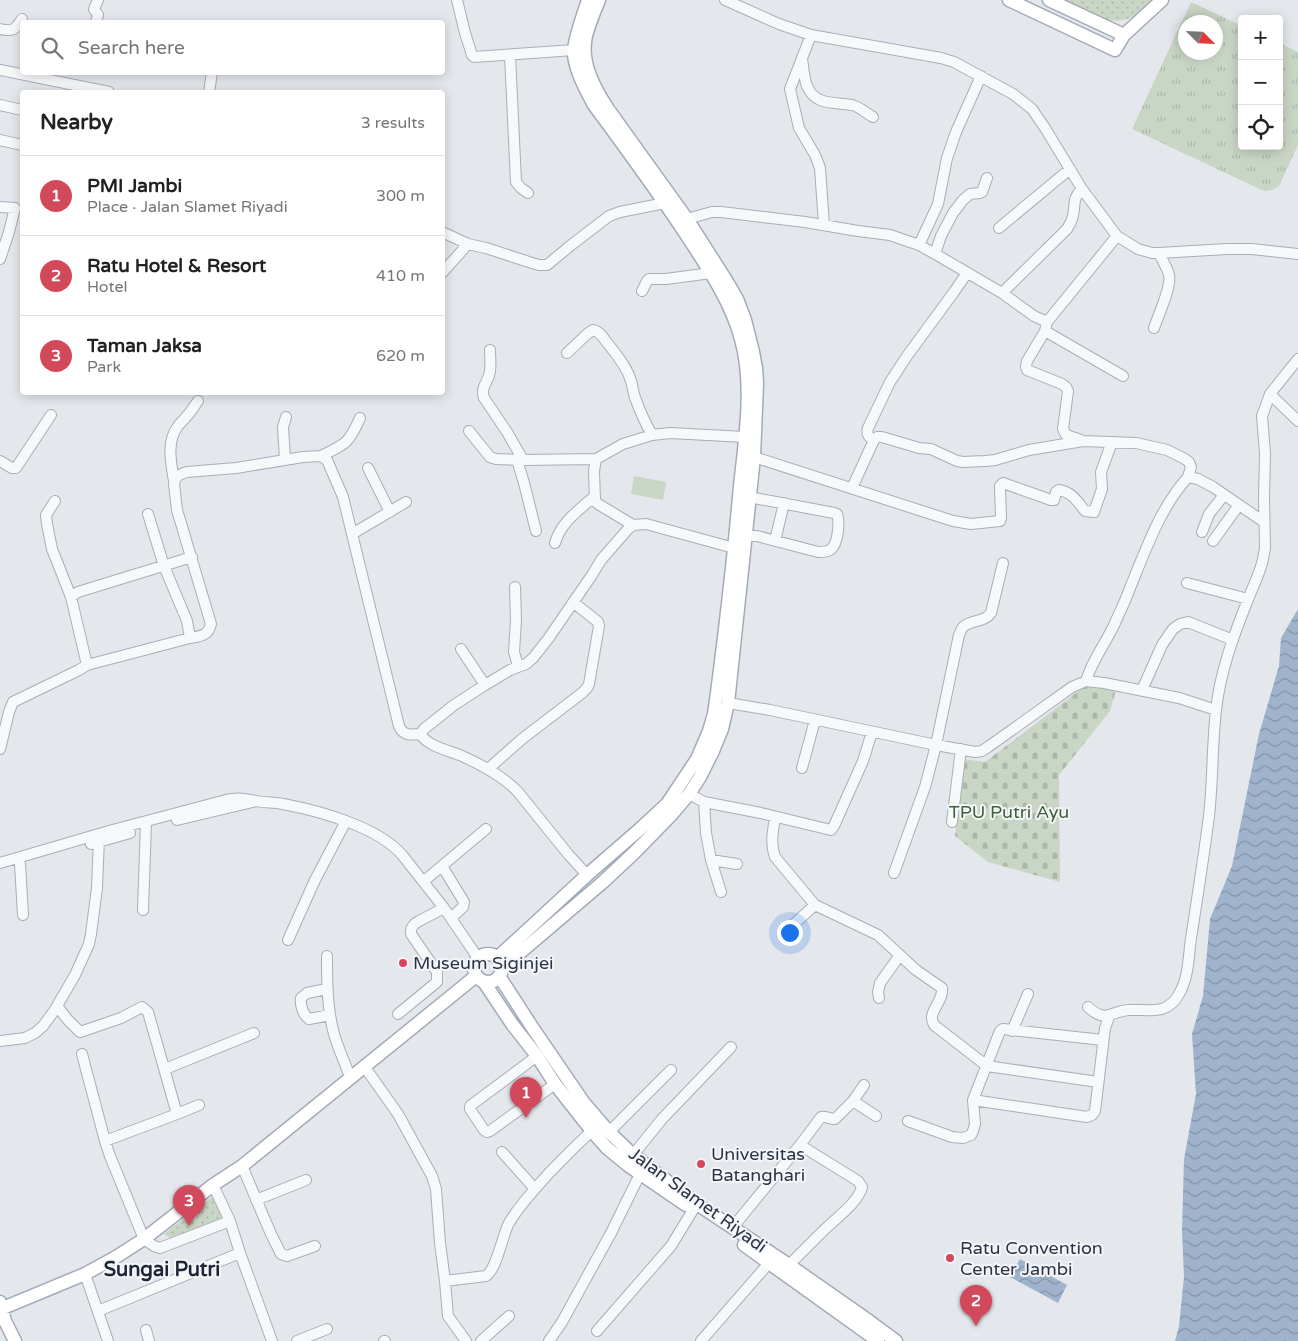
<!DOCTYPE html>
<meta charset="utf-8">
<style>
:root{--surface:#fff;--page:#f2f2f2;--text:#222;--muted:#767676;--line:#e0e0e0;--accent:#d1495b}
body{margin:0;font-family:"Varela Round",sans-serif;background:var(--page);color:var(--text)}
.controls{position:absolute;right:15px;top:15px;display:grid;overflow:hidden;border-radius:5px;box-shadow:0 2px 12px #0003}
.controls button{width:45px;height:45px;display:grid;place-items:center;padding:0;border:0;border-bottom:1px solid var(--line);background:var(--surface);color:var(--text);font:25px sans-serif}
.compass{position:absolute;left:1178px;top:15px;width:45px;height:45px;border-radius:50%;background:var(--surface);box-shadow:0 2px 12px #0003;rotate:114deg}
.you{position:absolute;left:789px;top:932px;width:18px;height:18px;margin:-12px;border:4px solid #fff;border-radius:50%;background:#1a73e8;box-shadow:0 0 0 8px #1a73e833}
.badge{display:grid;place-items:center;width:32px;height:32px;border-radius:50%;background:var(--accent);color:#fff;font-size:16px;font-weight:700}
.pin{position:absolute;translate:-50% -41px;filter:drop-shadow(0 1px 2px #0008)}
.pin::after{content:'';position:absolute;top:26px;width:18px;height:15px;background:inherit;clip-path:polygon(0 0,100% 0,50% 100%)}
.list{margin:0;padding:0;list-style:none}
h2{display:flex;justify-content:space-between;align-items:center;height:65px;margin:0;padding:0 20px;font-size:21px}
h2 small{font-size:16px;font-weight:400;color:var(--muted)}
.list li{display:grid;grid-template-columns:32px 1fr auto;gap:15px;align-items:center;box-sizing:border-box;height:80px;padding:0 20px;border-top:1px solid var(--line)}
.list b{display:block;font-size:19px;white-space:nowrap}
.list p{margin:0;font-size:16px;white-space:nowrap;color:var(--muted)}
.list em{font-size:16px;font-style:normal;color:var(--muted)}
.icon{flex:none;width:28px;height:28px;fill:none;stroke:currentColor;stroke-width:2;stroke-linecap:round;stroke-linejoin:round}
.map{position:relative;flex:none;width:1298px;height:1341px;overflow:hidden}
.search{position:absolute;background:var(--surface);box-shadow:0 2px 12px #0003;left:20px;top:20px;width:425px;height:55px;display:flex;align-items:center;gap:12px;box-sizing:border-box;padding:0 18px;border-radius:5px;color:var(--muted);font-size:19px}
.panel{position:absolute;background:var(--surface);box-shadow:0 2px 12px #0003;left:20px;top:90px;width:425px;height:305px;border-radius:5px}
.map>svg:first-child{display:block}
</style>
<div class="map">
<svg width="1298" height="1341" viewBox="0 0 1298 1341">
<defs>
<pattern id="grass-tufts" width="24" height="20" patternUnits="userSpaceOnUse" patternTransform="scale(1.25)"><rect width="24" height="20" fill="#c9d6c5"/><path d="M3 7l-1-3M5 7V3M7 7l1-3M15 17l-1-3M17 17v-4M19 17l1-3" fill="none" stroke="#adb8ab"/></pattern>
<pattern id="cemetery-stones" width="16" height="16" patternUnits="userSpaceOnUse" patternTransform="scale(1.25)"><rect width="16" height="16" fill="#c9d6c5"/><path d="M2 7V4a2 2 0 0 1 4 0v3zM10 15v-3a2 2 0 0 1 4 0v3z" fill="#adb8ab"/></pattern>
<pattern id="park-dots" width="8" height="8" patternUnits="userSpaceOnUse" patternTransform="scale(1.25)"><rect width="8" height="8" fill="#c9d6c5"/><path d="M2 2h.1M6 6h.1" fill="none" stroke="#adb8ab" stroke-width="1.8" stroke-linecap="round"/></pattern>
<pattern id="water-waves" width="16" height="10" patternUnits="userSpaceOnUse" patternTransform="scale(1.25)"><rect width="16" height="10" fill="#9fb4cc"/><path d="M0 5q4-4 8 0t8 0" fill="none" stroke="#8293a7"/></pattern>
</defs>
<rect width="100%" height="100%" fill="#e4e7ec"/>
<!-- grass -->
<path fill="url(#grass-tufts)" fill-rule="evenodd" d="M1191 2 1242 26V146H1279V43L1298 52V145L1279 186 1272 190 1264 191 1132 129ZM1186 22H1216V52H1186Z"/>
<!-- cemetery -->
<path fill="url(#cemetery-stones)" d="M1085 686 1116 690 1110 711 1059 775 1060 882 988 862 955 836 963 759 985 762Z"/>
<!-- park -->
<path fill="url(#park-dots)" d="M1063 0H1153C1121 36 1098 18 1063 0Z
M212 1197 224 1217 172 1239 164 1234Z"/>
<!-- pitch -->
<path fill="#c9d6c5" d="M634 476 666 482 663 500 631 494Z"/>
<!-- water -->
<path fill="url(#water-waves)" d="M1298 609V1341H1175L1179 1326 1184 1277 1182 1231 1184 1159 1196 1094 1192 1034 1203 996 1210 919 1232 866 1259 734 1279 666 1281 638Z
M1020 1259 1067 1285 1058 1303 1010 1277Z"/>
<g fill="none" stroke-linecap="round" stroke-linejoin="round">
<defs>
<path id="minor" d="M457 0 465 33 472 55 474 57 574 50
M725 0 779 24 811 35 941 58 954 62 1013 94 1032 109 1045 128 1082 189 1117 236 1138 249 1152 253H1159L1227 249H1252L1298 254
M96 22 98 15 94 9 98 0
M0 29C13 32 15 30 22 19
M811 35 790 89 799 128 815 155 820 168 824 225
M510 55 516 182 521 188 528 193
M802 58C803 67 804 78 807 86 815 106 835 102 852 105 860 107 866 113 873 117
M0 70 109 92
M209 92 212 72
M0 105 22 110
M0 140 22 145
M0 207 15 208 9 232 0 259
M687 219 712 212H721L805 222 858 231 890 235 919 245 937 255 1002 293 1034 316 1047 322 1117 236
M999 228 1070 169
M442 232 468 244 486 248 532 263 539 265H547L570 246 609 216 620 212 665 203
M919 245 938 204 947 158 956 132 981 76
M935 254 941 236 953 213 963 200 970 194 980 193 982 192 987 178
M442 273 468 244
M642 291 647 281 649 279H666L711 273
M1002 293 1067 229C1075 216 1073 213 1075 200 1076 196 1079 192 1082 189
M1047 322 1045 331 1027 361 1026 366 1027 370 1062 384 1066 387 1068 391 1063 429 1066 435 1081 440
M1154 328C1158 316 1172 286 1169 275 1167 267 1162 260 1159 253
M1045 331 1123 376
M490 350C490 357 491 364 490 371 489 382 480 386 484 398L507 432 523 460
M567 353 587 334 593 330C602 332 603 339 609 345 618 357 627 367 631 381 633 387 633 394 636 400 640 412 646 424 652 435
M1270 394 1298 421
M469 431 490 457 496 459 523 460 596 459 623 444 652 435 670 433 745 437
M874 440C869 437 866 435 868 428L890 382 907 356 954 292 967 273
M321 456C346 444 349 443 360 418
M754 457 953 521 971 524 1000 521 1001 518 1000 489V486L1003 483 1051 500H1054L1056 492 1059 490C1072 492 1077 501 1085 511L1094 512 1102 489 1101 472 1112 442
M285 459 283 427 286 417
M596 459 594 471 595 501 598 504 633 525
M517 460 524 483 536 531
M0 461 12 468H16L51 415
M368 468 390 512
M174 481C171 463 166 442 178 426 180 423 184 420 186 417 191 412 194 406 198 401
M852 488 874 440 877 437H882L919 448 931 449 957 461 963 462 985 461 995 460 1029 450 1083 441 1136 443 1167 450 1185 459 1189 462 1191 467 1188 477
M1202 532 1209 514 1224 495
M352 534 406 502
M746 536H757L818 552C822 552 827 552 830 550 838 545 840 523 837 514L834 513 749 497
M775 541 784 503
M1213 541 1239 505
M555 543C561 522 579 510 595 496
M1187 583 1248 599
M515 587 516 620 514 652 518 666
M71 597 78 592 192 557
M190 638C201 636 208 636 211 624L177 510 174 484C175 477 179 474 187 472L236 468 303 457 321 456 327 460 343 497 399 726C403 736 411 735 420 734L424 729 454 705 485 685 510 670 526 664 533 658 548 639 592 575 601 560 628 529 633 525 646 524 734 548
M461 649 485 685
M87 665 190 638 187 621 164 566 148 514
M1086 681C1092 660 1106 643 1115 623 1120 611 1126 600 1130 588 1146 549 1160 508 1188 477L1198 479 1213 487 1264 522
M1142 690 1162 645 1173 629 1180 624 1188 622 1233 640
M728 703 770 710 936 745 975 752 982 751 988 747 1072 687 1086 681 1104 683 1179 698 1216 710
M420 734C429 747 448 750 462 756 482 765 503 776 518 792L568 854 587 875
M0 749 9 712 13 702 79 670 87 665 71 597 52 549 47 524 46 515 55 501
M802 768 815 720
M488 769 522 739 582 693 587 688 589 684 599 626 598 622 573 602
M689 794 704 802 761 813 831 830 834 826 863 761 872 732
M704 802 706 833 711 860 721 892
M775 817C773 831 770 843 775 857L815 905 878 935 916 970 942 988C944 1002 926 1012 934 1025L987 1066 1098 1082
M177 820 256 801
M952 822 961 749
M91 844 130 833
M711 860 737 864
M0 863 109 831 226 800C239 798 244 798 256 801 265 803 274 802 283 804 320 811 379 827 403 856L444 908 478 958
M20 864 23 915
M442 866 464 902 463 907 451 918
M894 873 925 787 936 745 959 635C960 633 962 628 963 627 971 619 984 623 991 613L1003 563
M424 881 486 829
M143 910 146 822
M785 932 815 905
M288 940 315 880 346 821
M327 956C327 982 327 1008 334 1034 338 1048 345 1063 350 1077
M327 989 307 993 301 998C300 1005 303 1015 309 1019L330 1015
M879 998 878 992 880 983 900 955
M57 1006 68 1020 80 1032 121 1018 142 1007 148 1012 177 1114 105 1141 110 1156 144 1239 154 1246 160 1248 230 1221
M1088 1007C1106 1024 1110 1011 1129 1010 1149 1009 1167 1016 1179 994 1190 975 1188 953 1192 932 1198 893 1204 855 1209 816 1213 781 1212 745 1216 710 1220 673 1233 637 1247 602 1252 588 1260 574 1263 559L1265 548 1264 498 1265 453 1262 416 1270 394 1298 359
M398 1014 437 982V972L411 934C410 927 414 924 419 921L444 908
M1012 1031 1028 994
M0 1041 25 1038 35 1033 43 1026 54 1011 75 975 89 944 91 934 97 888 99 837
M82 1054 105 1141
M537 1056 470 1106V1109L484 1130 487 1132 490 1131 555 1084
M364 1066 398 1114 432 1176 436 1189 440 1243 445 1281
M165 1069 254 1033
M973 1100 1087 1117 1092 1115 1095 1111 1105 1028 1109 1017
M853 1101 876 1116
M177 1114 199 1105
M908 1121 952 1137 963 1138 971 1135 973 1131 975 1124 973 1100 1000 1031 1003 1029 1103 1040
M609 1132 671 1070
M502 1152 535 1189
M633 1155 662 1119 731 1047
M242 1166 271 1234 281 1254 287 1256 315 1246
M213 1185 230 1221 240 1253 272 1341
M256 1200 306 1180
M733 1227 800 1145 821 1117C825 1116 830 1119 835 1119L853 1101 864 1085
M789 1265C801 1253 812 1242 823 1231 835 1219 858 1203 862 1187L858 1181 800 1145
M85 1274 108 1341
M98 1311 240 1253
M146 1330 149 1341
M597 1331 671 1246 693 1210
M297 1341 327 1329
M384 1341H385
M466 1341 448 1316 445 1281 486 1276C497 1269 502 1236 509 1223 520 1204 536 1188 550 1172 564 1158 577 1144 592 1131
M481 1341 509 1316
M549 1341 562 1322 611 1233 640 1174
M701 1341 769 1263"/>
<path id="major" d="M1009 0 1115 50 1124 35 1162 0
M1049 0 1124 35
M474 968a14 14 0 1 1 28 0a14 14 0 1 1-28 0Z
M497 958 587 875 640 829 667 804 697 759 709 731 714 714 717 693C726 624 734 555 740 486 745 440 754 384 741 339 732 305 712 274 693 245 662 197 628 151 594 105 586 90 573 67 574 50 575 36 584 13 588 0
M502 968 603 882 635 852 672 814 689 794 700 777 713 751 722 729 728 703 754 457 757 383 756 368 753 352 745 320 737 299 726 280 687 219 608 109C594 88 580 62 586 36 589 24 594 12 599 0
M499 976 534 1030 584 1103 609 1132 633 1155 697 1204 789 1265 869 1321 896 1341
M484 982 512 1024 537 1056 555 1084 592 1131 607 1148 629 1166 686 1205
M744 1245 878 1341
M0 1302 5 1321 15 1341
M3 1308 85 1274 116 1257 144 1239 213 1185 242 1166 476 976"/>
</defs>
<!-- minor casing -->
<use href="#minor" stroke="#a9aeb7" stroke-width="12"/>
<!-- major casing -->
<use href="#major" stroke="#a3abb8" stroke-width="15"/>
<!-- minor -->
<use href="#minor" stroke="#f7f8fa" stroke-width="10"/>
<!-- major -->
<use href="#major" stroke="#fff" stroke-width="12"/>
</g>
<!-- markers -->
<g fill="#d1495b" stroke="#f4f6f9" stroke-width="2">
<circle cx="403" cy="963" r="5"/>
<circle cx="701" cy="1164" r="5"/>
<circle cx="950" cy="1258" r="5"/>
</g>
<g text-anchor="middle" stroke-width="4" stroke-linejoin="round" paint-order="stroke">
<!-- park labels -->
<g font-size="18" fill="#3f6138" stroke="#f4f6f9">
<text x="1009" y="818">TPU Putri Ayu</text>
</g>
<!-- poi labels -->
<g font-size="18" fill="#2b3445" stroke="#f4f6f9" text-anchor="start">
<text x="413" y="969">Museum Siginjei</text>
<text x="711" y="1160">Universitas<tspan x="711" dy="21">Batanghari</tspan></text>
<text x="960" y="1254">Ratu Convention<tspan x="960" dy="21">Center Jambi</tspan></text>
</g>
<!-- street labels -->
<g font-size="18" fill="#2b3445" stroke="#f4f6f9">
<text transform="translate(698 1200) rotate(36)" y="6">Jalan Slamet Riyadi</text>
</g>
<!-- quarter labels -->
<g font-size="20" font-weight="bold" fill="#1d2536" stroke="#f4f6f9">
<text x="162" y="1276">Sungai Putri</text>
</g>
</g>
</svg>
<div class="controls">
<button>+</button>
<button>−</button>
<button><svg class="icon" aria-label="locate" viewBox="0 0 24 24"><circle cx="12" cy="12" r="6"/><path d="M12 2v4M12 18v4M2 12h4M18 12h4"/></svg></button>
</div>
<svg class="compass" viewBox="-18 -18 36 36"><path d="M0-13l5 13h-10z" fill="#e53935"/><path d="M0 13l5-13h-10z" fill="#767676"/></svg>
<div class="you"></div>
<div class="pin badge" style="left:526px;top:1118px">1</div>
<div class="pin badge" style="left:976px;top:1326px">2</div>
<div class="pin badge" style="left:189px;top:1226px">3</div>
<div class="search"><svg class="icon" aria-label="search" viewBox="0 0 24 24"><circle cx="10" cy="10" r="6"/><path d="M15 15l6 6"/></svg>Search here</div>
<section class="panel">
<h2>Nearby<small>3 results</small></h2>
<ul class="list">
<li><span class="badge">1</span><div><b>PMI Jambi</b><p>Place · Jalan Slamet Riyadi</p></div><em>300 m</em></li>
<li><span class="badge">2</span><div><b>Ratu Hotel &amp; Resort</b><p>Hotel</p></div><em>410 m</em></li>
<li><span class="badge">3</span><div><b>Taman Jaksa</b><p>Park</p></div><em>620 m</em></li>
</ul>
</section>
</div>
